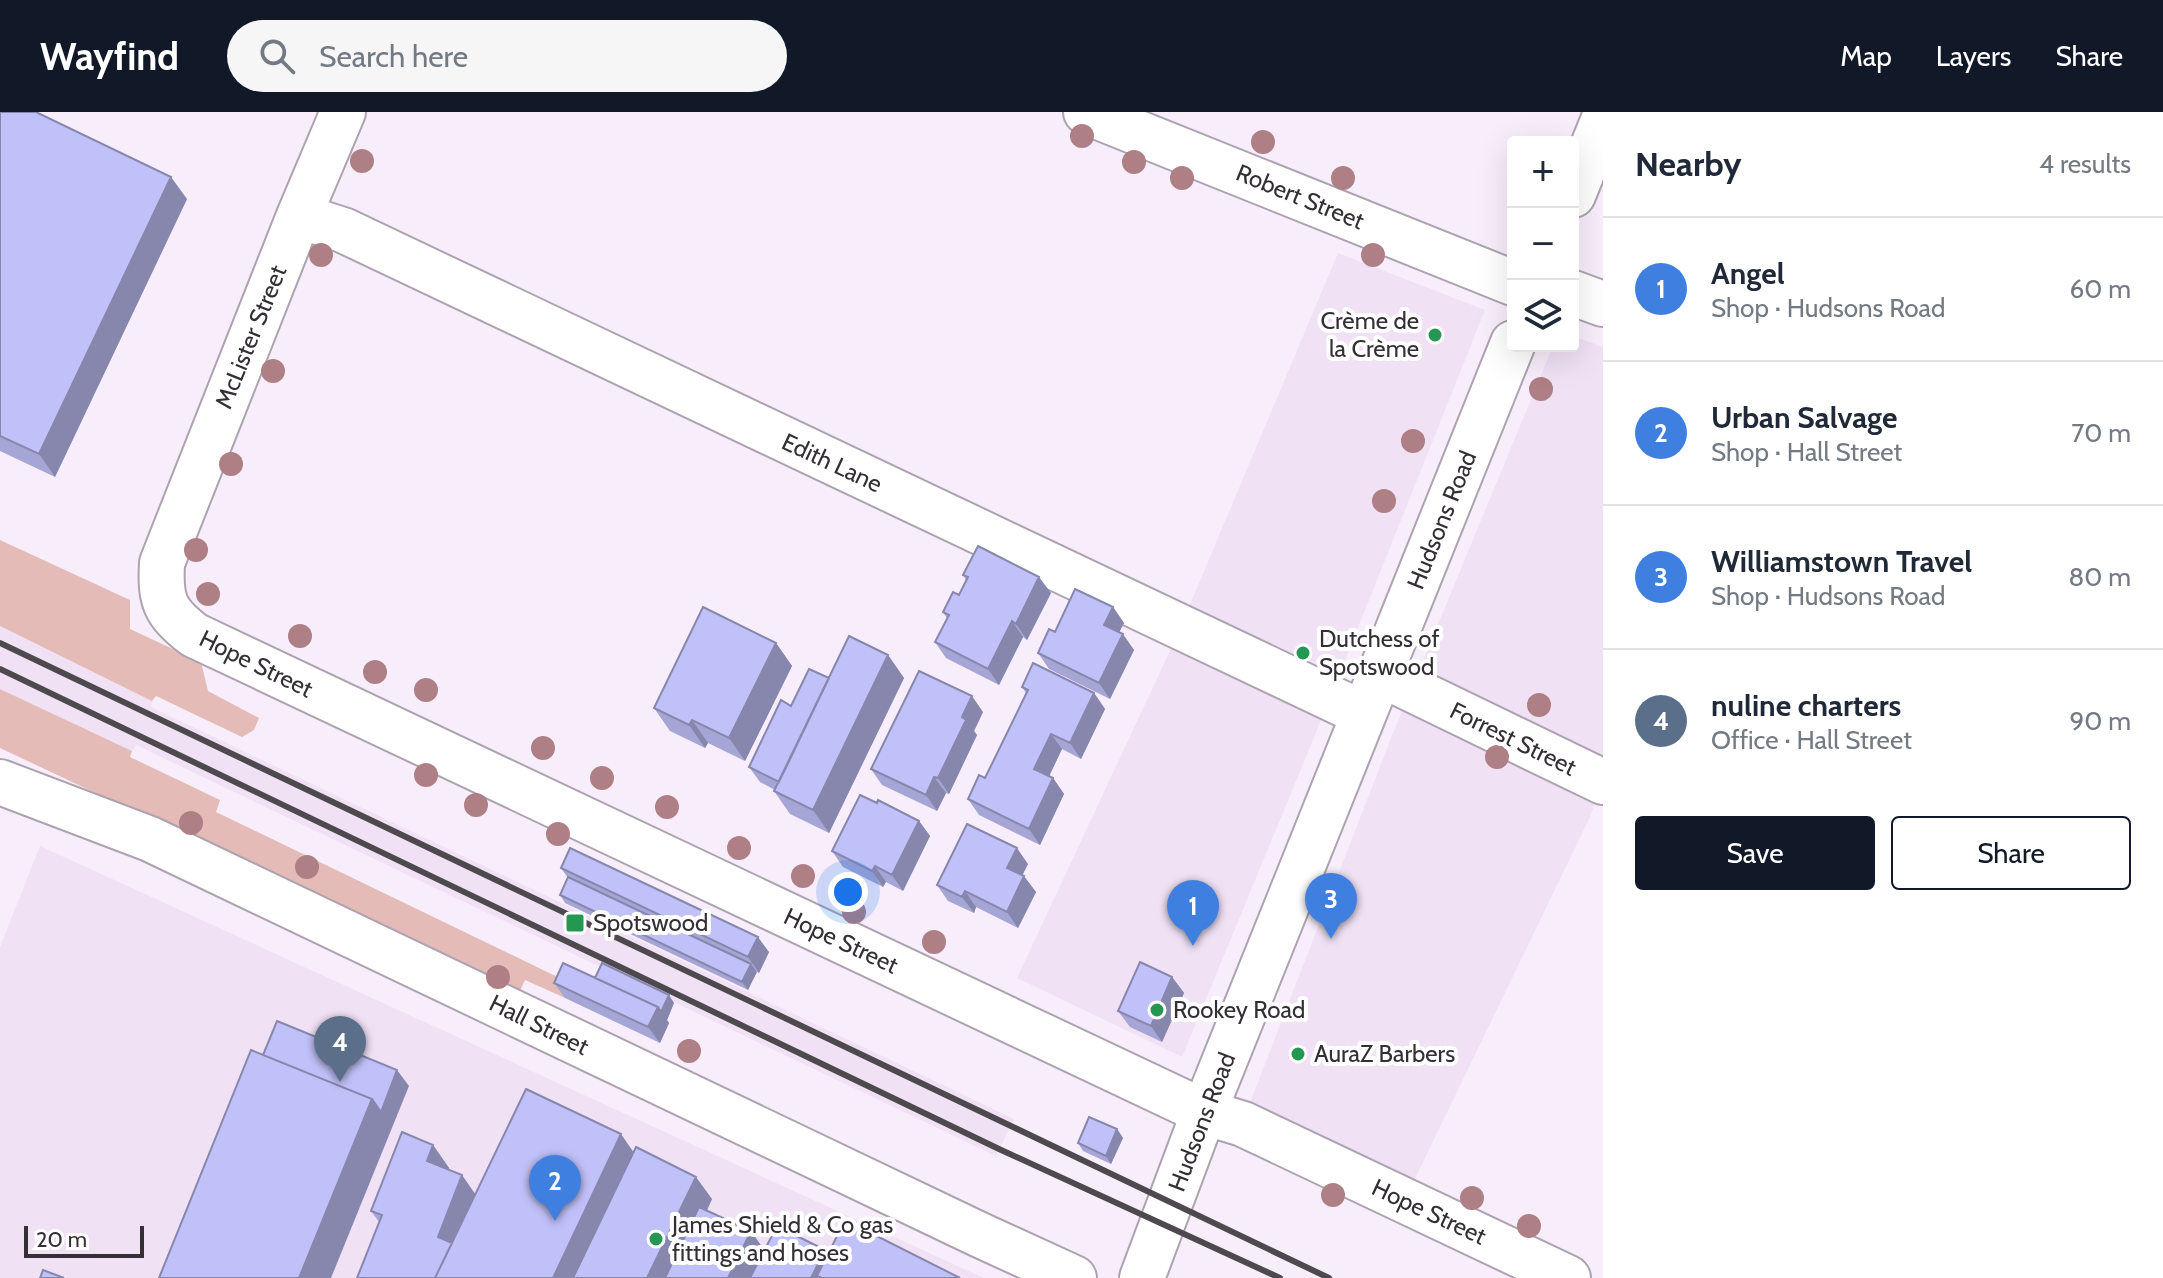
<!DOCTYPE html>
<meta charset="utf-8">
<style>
:root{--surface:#fff;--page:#f6f6f7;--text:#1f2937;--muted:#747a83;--line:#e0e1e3;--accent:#111827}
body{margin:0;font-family:Cabin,sans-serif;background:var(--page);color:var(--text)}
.controls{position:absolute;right:24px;top:24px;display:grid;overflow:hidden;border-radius:8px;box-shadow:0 8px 32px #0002}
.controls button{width:72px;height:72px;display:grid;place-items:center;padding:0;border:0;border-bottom:2px solid var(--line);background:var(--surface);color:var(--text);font:40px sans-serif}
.scale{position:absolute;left:24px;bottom:20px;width:120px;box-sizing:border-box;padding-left:8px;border:4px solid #332f34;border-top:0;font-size:22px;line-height:28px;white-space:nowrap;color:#332f34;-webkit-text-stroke:6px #fff;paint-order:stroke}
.you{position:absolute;left:848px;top:780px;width:28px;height:28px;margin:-20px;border:6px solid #fff;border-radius:50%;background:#1a73e8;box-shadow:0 0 0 12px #1a73e833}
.badge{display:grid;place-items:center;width:52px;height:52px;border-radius:50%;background:var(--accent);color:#fff;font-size:26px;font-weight:700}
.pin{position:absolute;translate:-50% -66px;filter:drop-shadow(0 2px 4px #0008)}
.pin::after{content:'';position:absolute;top:42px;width:28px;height:24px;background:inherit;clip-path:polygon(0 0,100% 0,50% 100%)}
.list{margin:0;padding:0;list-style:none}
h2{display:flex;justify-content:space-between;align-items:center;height:104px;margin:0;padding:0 32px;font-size:34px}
h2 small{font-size:26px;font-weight:400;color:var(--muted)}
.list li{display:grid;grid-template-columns:52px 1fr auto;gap:24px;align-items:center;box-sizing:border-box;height:144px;padding:0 32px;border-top:2px solid var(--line)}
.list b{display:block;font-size:30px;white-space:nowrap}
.list p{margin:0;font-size:26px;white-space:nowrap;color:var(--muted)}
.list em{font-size:26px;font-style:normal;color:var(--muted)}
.actions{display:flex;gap:16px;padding:24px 32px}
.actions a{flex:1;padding:18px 0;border:2px solid var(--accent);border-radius:8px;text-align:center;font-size:28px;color:var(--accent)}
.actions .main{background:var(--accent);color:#fff}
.icon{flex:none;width:44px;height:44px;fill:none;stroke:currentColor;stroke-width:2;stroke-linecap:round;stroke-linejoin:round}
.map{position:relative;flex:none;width:1603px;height:1166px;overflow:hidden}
header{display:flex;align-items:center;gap:48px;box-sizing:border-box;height:112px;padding:0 40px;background:var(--accent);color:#fff}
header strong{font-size:38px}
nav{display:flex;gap:44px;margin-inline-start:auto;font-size:28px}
.search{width:560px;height:72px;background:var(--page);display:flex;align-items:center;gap:20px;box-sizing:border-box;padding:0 28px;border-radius:44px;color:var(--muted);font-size:30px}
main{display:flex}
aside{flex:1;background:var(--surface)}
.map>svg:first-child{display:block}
</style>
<header>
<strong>Wayfind</strong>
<div class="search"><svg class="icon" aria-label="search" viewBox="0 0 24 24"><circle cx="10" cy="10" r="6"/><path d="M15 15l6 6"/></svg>Search here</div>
<nav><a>Map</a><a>Layers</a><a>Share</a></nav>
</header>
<main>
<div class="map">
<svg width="1603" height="1166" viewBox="0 0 1603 1166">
<rect width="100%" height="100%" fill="#f8eefb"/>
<!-- built -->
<path fill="#f0e1f5" d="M1338 141 1485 198 1313 628 1182 945 1017 866 1175 528Z
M1573 224 1603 235V670L1590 705 1410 1077 1246 1001 1391 626 1553 234H1573Z
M0 514 152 589 151 595 1014 1007 996 1044 136 633 132 639 0 577Z
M40 734 984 1166H0V835Z"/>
<!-- green -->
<path fill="#e4bbb7" d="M0 428 130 488V517L201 550 208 579 259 606 254 618 242 625 156 584 152 589 0 514Z
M0 577 132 639 130 645 220 688 216 700 572 872 565 886 525 868 519 881 0 636Z"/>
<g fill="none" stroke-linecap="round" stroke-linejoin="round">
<defs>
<path id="minor" d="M343 0 299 104 162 451C160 488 164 500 194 523L1204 1000 1243 1012 1568 1166
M1086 0 1513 171
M1573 83 1603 9
M299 104 343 118 1364 602
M1573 181 1603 192
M1380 562 1603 670
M0 670 150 727 980 1123 1074 1166
M1142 1166 1204 1000 1513 231"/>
</defs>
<!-- minor casing -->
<use href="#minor" stroke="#ada3b0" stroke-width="48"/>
<!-- minor -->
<use href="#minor" stroke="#fff" stroke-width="44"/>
<!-- rail -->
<path stroke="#4e494f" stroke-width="6" d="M0 531 1329 1166
M0 557 999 1037 1280 1166"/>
</g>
<!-- trees -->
<g fill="#ae7f84">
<circle cx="1082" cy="24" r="12"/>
<circle cx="1263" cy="30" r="12"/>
<circle cx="362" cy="49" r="12"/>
<circle cx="1134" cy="50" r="12"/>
<circle cx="1182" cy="66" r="12"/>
<circle cx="1343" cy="66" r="12"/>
<circle cx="321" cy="143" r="12"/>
<circle cx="1373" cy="143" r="12"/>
<circle cx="273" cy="259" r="12"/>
<circle cx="1541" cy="277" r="12"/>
<circle cx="1413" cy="329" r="12"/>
<circle cx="231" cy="352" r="12"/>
<circle cx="1384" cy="389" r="12"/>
<circle cx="196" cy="438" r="12"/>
<circle cx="208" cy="482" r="12"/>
<circle cx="300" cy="524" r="12"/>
<circle cx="375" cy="560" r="12"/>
<circle cx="426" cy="578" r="12"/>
<circle cx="1539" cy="593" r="12"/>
<circle cx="543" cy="636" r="12"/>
<circle cx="1497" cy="645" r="12"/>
<circle cx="426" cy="663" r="12"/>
<circle cx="602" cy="666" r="12"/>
<circle cx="476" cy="693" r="12"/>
<circle cx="667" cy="695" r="12"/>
<circle cx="191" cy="711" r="12"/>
<circle cx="558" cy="722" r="12"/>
<circle cx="739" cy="736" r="12"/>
<circle cx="307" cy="755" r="12"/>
<circle cx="803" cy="764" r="12"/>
<circle cx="854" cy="800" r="12"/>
<circle cx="934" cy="830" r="12"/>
<circle cx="498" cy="865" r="12"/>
<circle cx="689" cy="939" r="12"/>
<circle cx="1333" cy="1083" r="12"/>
<circle cx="1472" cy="1086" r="12"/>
<circle cx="1529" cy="1114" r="12"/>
</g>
<!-- wall -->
<path fill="#a6a6d6" d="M0 0 187 87 55 365 0 339Z
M963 463 1051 481 1027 528 1023 525 999 573 946 546 935 530 947 506 943 500 959 483 966 468Z
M1113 495 1124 511 1119 520 1134 538 1110 587 1049 557 1038 541 1055 520Z
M776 531 792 554 745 649 708 631 705 636 670 619 654 596Z
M888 543 904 566 829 721 790 702 774 679 775 678 760 670 749 655 791 594 829 566Z
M1022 575 1094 581 1105 597 1081 647 1062 637 1049 664 1053 666 1064 682 1040 733 979 703 968 687 985 666 1026 581Z
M983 600 974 619 977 623 949 682 946 681 937 699 882 673 871 657Z
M919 709 930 724 903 779 886 770 883 775 843 755 832 739Z
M1028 752 1022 763 1036 780 1018 816 976 795 974 801 948 789 937 773Z
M561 756 769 840 759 861 756 859 748 878 565 791 560 783 568 766Z
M1172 865 1184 881 1162 930 1130 915 1118 899Z
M595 866 674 891 667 908 669 911 660 931 565 886 554 871Z
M1117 1017 1123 1026 1111 1052 1083 1039 1078 1031Z
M433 1033 449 1056 448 1058 475 1082 634 1040 712 1087 707 1099 751 1119 764 1138 828 1142 960 1166H357L379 1110 371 1099Z"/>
<!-- shaded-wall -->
<path fill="#8787ae" d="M171 65 187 87 55 365 39 342Z
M1039 465 1051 481 1027 528 1016 512Z
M1113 495 1124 511 1115 528 1104 513Z
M1012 509 1023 525 999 573 988 557Z
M1123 522 1134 538 1110 587 1099 571Z
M776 531 792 554 745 649 729 626Z
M888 543 904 566 829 721 813 698Z
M1094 581 1105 597 1081 647 1070 631Z
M972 584 983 600 974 619 977 623 949 682 938 666 962 605Z
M692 608 708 631 705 636 689 613Z
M1051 622 1062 637 1045 673 1034 657Z
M934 665 946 681 937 699 926 683Z
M1053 666 1064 682 1040 733 1029 717Z
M919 709 930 724 903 779 892 763Z
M1017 736 1028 752 1018 772 1007 756Z
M875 754 886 770 883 775 872 759Z
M1024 764 1036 780 1018 816 1007 800Z
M965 779 976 795 974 801 962 785Z
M758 825 769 840 759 861 748 845Z
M751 852 757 860 748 878 742 870Z
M1172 865 1184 881 1162 930 1151 914Z
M669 883 674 891 667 908 669 911 660 931 648 915 658 895Z
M397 958 409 974 331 1166H299L372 987Z
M1117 1017 1123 1026 1111 1052 1106 1044Z
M621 1022 641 1051 587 1166H553Z
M433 1033 449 1056 443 1072 427 1049Z
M462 1063 478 1086 468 1154 438 1125Z
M696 1065 712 1087 674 1166H647Z
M751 1119 767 1142 756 1166H728Z
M825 1138 841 1161 817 1164 819 1166H811Z"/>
<!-- building -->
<path fill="#c1c1f9" stroke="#8787ae" stroke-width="2" d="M0 0H36L171 65 39 342 0 324Z
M978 434 1039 465 1016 512 1012 509 988 557 935 530 949 503 943 500 953 480 959 483 968 465 963 463Z
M1075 477 1113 495 1104 513 1123 522 1099 571 1038 541 1049 517 1055 520Z
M703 495 776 531 729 626 692 608 689 613 654 596Z
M849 524 888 543 813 698 774 679Z
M1033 551 1094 581 1070 631 1051 622 1034 657 1053 666 1029 717 968 687 979 663 985 666 1028 578 1022 575Z
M809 557 829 566 779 670 749 655 781 588 791 594Z
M919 559 972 584 962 605 966 608 938 666 934 665 926 683 871 657Z
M860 683 877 691 878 688 919 709 892 763 875 754 872 759 832 739Z
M967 712 1017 736 1007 756 1024 764 1007 800 965 779 962 785 937 773Z
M570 736 758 825 748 845 561 756Z
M568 765 751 852 742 870 560 783Z
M1140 850 1172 865 1151 914 1118 899Z
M563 851 658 895 648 915 554 871Z
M602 851 669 883 661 900 658 895 595 866Z
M277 909 397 958 381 1000 372 987 263 943Z
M251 938 372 987 299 1166H159Z
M526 977 621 1022 553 1166H435Z
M1089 1005 1117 1017 1106 1044 1078 1031Z
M402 1020 433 1033 427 1049 462 1063 438 1125 452 1131 435 1166H357L382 1103 371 1099Z
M636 1035 696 1065 647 1166H573Z
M699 1095 751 1119 728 1166H665Z
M845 1108 960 1166H822L817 1164Z
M777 1114 825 1138 811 1166H750Z
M43 1158 64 1166H40Z"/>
<!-- markers -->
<g fill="#249752" stroke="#fff" stroke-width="3">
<circle cx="1435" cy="223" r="8"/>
<circle cx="1303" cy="541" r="8"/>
<rect x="565" y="801" width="20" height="20" rx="4"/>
<circle cx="1157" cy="898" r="8"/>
<circle cx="1298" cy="942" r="8"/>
<circle cx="656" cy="1127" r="8"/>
</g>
<g text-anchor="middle" stroke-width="8" stroke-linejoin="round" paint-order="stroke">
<!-- street labels -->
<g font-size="24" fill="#332f34" stroke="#fff">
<text transform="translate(1300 85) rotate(22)" y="8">Robert Street</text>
<text transform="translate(251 225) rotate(-68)" y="8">McLister Street</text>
<text transform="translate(832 351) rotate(25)" y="8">Edith Lane</text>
<text transform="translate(1442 408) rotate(-68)" y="8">Hudsons Road</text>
<text transform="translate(256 552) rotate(26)" y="8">Hope Street</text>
<text transform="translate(1513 627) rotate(26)" y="8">Forrest Street</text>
<text transform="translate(841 829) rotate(25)" y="8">Hope Street</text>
<text transform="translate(539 913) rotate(26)" y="8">Hall Street</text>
<text transform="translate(1202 1010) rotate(-69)" y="8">Hudsons Road</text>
<text transform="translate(1429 1100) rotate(25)" y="8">Hope Street</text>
</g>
<!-- poi labels -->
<g font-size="24" fill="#332f34" stroke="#fff" text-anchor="start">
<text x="1419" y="217" text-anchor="end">Crème de<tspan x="1419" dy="28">la Crème</tspan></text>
<text x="1319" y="535">Dutchess of<tspan x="1319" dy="28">Spotswood</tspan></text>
<text x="593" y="819">Spotswood</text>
<text x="1173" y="906">Rookey Road</text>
<text x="1314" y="950">AuraZ Barbers</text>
<text x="672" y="1121">James Shield &amp; Co gas<tspan x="672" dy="28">fittings and hoses</tspan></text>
</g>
</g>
</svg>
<div class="controls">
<button>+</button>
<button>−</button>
<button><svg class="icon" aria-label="layers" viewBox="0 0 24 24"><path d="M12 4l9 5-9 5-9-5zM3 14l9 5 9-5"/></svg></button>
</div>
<div class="scale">20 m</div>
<div class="you"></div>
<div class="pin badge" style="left:1193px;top:834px;background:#3f7fe0">1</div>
<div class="pin badge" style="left:555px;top:1109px;background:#3f7fe0">2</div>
<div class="pin badge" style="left:1331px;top:827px;background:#3f7fe0">3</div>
<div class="pin badge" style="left:340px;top:970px;background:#5c6f8a">4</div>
</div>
<aside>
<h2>Nearby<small>4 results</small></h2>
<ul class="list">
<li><span class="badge" style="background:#3f7fe0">1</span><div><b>Angel</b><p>Shop · Hudsons Road</p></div><em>60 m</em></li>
<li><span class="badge" style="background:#3f7fe0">2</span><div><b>Urban Salvage</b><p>Shop · Hall Street</p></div><em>70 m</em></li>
<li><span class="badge" style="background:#3f7fe0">3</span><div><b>Williamstown Travel</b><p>Shop · Hudsons Road</p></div><em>80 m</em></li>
<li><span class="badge" style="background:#5c6f8a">4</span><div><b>nuline charters</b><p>Office · Hall Street</p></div><em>90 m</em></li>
</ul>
<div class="actions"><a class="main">Save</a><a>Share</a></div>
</aside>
</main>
